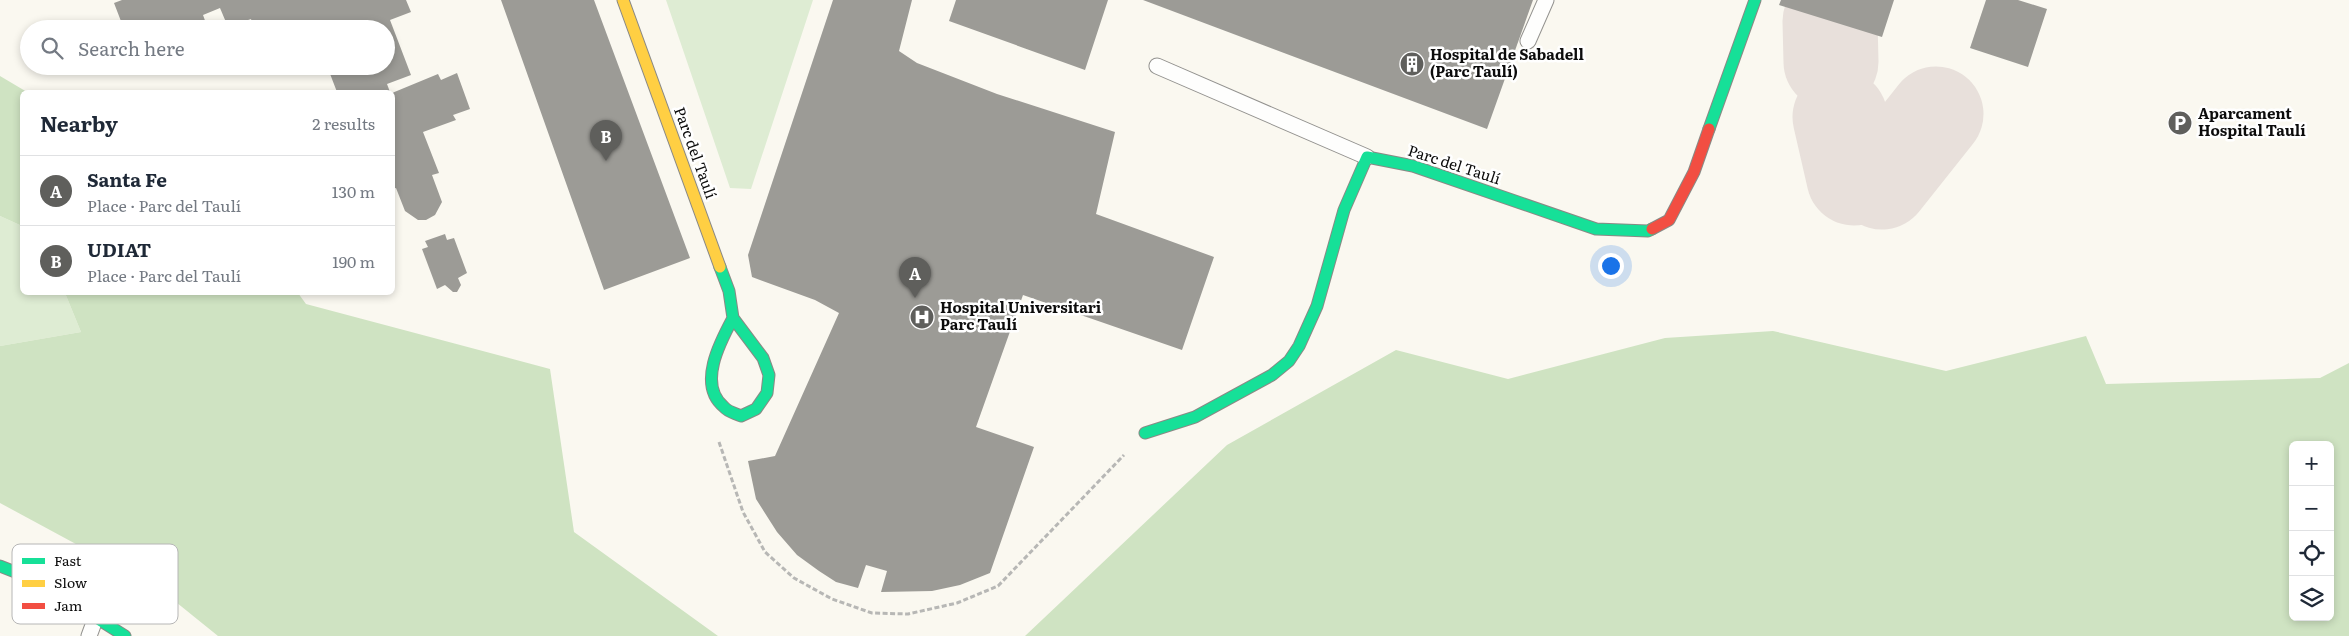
<!DOCTYPE html>
<meta charset="utf-8">
<style>
:root{--surface:#fff;--page:#f6f6f7;--text:#1f2937;--muted:#747a83;--line:#e0e1e3;--accent:#5f5f5c}
body{margin:0;font-family:Literata,serif;background:var(--page);color:var(--text)}
.controls{position:absolute;right:15px;bottom:15px;display:grid;overflow:hidden;border-radius:8px;box-shadow:0 2px 8px #0003}
.controls button{width:45px;height:45px;display:grid;place-items:center;padding:0;border:0;border-bottom:1px solid var(--line);background:var(--surface);color:var(--text);font:25px sans-serif}
.you{position:absolute;left:1610px;top:265px;width:18px;height:18px;margin:-12px;border:4px solid #fff;border-radius:50%;background:#1a73e8;box-shadow:0 0 0 8px #1a73e833}
.badge{display:grid;place-items:center;width:32px;height:32px;border-radius:50%;background:var(--accent);color:#fff;font-size:16px;font-weight:700}
.pin{position:absolute;translate:-50% -41px;filter:drop-shadow(0 1px 2px #0008)}
.pin::after{content:'';position:absolute;top:26px;width:18px;height:15px;background:inherit;clip-path:polygon(0 0,100% 0,50% 100%)}
.list{margin:0;padding:0;list-style:none}
h2{display:flex;justify-content:space-between;align-items:center;height:65px;margin:0;padding:0 20px;font-size:21px}
h2 small{font-size:16px;font-weight:400;color:var(--muted)}
.list li{display:grid;grid-template-columns:32px 1fr auto;gap:15px;align-items:center;box-sizing:border-box;height:70px;padding:0 20px;border-top:1px solid var(--line)}
.list b{display:block;font-size:19px;white-space:nowrap}
.list p{margin:0;font-size:16px;white-space:nowrap;color:var(--muted)}
.list em{font-size:16px;font-style:normal;color:var(--muted)}
.icon{flex:none;width:28px;height:28px;fill:none;stroke:currentColor;stroke-width:2;stroke-linecap:round;stroke-linejoin:round}
.map{position:relative;flex:none;width:2349px;height:636px;overflow:hidden}
.search{position:absolute;background:var(--surface);box-shadow:0 2px 8px #0003;left:20px;top:20px;width:375px;height:55px;display:flex;align-items:center;gap:12px;box-sizing:border-box;padding:0 18px;border-radius:28px;color:var(--muted);font-size:19px}
.panel{position:absolute;background:var(--surface);box-shadow:0 2px 8px #0003;left:20px;top:90px;width:375px;height:205px;border-radius:8px}
.map>svg:first-child{display:block}
</style>
<div class="map">
<svg width="2349" height="636" viewBox="0 0 2349 636">
<rect width="100%" height="100%" fill="#faf8f0"/>
<!-- green -->
<path fill="#deecd3" d="M666 0H813L751 189 730 188Z
M0 216 22 226V292L65 293 81 332 0 346Z"/>
<!-- forest -->
<path fill="#cfe3c2" fill-rule="evenodd" d="M0 76 27 92H22V226L0 216Z
M65 293H298L306 304 550 369 574 532 718 636H218L161 590 0 503V346L81 332Z
M1773 331 1946 371 2086 336 2106 384 2320 378 2349 363V636H1025L1227 445 1396 350 1508 379 1665 338ZM2293 445H2330V617H2293Z"/>
<g fill="none" stroke-linecap="round" stroke-linejoin="round">
<!-- taxiway -->
<path stroke="#e8e0db" stroke-width="95" d="M1830 21 1831 62
M1840 117 1854 178
M1882 182 1936 114"/>
</g>
<!-- building -->
<path fill="#9c9b96" d="M122 0H406L411 12 390 20 411 75 387 84 390 92H337L327 66H386V29H254L251 19 228 27 220 8 203 15 207 26 201 29H172L171 27 124 29 114 3Z
M501 0H594L690 258 604 290Z
M833 0H912L899 51 917 63 997 94 1115 132 1096 214 1214 257 1182 350 1023 295 976 427 1034 447 990 573 960 585 932 591 881 592 887 571 866 565 858 588 836 582 819 571 797 555 777 532 756 499 748 461 775 456 839 313 815 300 752 277 748 255Z
M956 0H1108L1085 70 949 21Z
M1143 0H1533L1487 129Z
M1781 0H1894L1882 37 1779 5Z
M1986 0H2018L2047 9 2028 67 1970 48Z
M457 73 470 109 453 115 456 120 423 132 439 173 432 175 442 202 435 215 426 220H418L405 211 396 188 392 189V93L438 74 441 80Z
M445 234 447 240 454 238 467 273 458 278 461 285 457 292H453L445 285 437 289 422 249 428 247 425 241Z"/>
<g fill="none" stroke-linecap="round" stroke-linejoin="round">
<defs>
<path id="lane" d="M1528 41 1546 0
M1157 66 1367 157
M89 636 96 617"/>
<path id="fast" d="M1709 129 1755 0
M720 267 729 291 733 318 763 358 769 375 767 393 756 409 741 416C735 413 728 412 724 407 697 385 720 342 733 318
M1145 433 1195 417 1272 375 1289 361 1299 346 1317 306 1344 210 1367 157 1413 166 1596 229 1648 231 1652 229
M0 566 38 581 125 636"/>
<path id="slow" d="M623 0 720 267"/>
<path id="jam" d="M1652 229 1669 220 1694 172 1709 129"/>
</defs>
<!-- lane casing -->
<use href="#lane" stroke="#93928f" stroke-width="17"/>
<!-- fast casing -->
<use href="#fast" stroke="#8a8985" stroke-width="13"/>
<!-- slow casing -->
<use href="#slow" stroke="#8a8985" stroke-width="13"/>
<!-- jam casing -->
<use href="#jam" stroke="#8a8985" stroke-width="13"/>
<!-- path -->
<path stroke="#b7b7b5" stroke-width="3" stroke-dasharray="5 2.5" stroke-linecap="butt" d="M719 442 743 512 765 552 794 578 832 599 872 613 908 614 957 603 998 586 1124 455"/>
<!-- lane -->
<use href="#lane" stroke="#fefefd" stroke-width="15"/>
<!-- fast -->
<use href="#fast" stroke="#16e098" stroke-width="11"/>
<!-- slow -->
<use href="#slow" stroke="#ffcf43" stroke-width="11"/>
<!-- jam -->
<use href="#jam" stroke="#f24e42" stroke-width="11"/>
</g>
<!-- icons -->
<defs>
<symbol id="building-disc" viewBox="-11 -11 22 22"><circle r="9.5" fill="#5f5f5c" stroke="#fff"/><path d="M-4-6H4V6H1V3H-1V6H-4ZM-2.5-4.3h1.7v1.8h-1.7ZM.8-4.3h1.7v1.8H.8ZM-2.5-1h1.7V.8h-1.7ZM.8-1h1.7V.8H.8Z" fill="#fff"/></symbol>
<symbol id="parking-disc" viewBox="-11 -11 22 22"><circle r="9.5" fill="#5f5f5c" stroke="#fff"/><path d="M-3.5-5.5H1a3.5 3.5 0 0 1 0 7H-1V5.5H-3.5ZM-1-3.4V-.6H.8a1.4 1.4 0 0 0 0-2.8Z" fill="#fff"/></symbol>
<symbol id="hospital-disc" viewBox="-11 -11 22 22"><circle r="9.5" fill="#5f5f5c" stroke="#fff"/><path d="M-5-5h3v3.5h4V-5h3V5h-3V1.5h-4V5h-3Z" fill="#fff"/></symbol>
</defs>
<g fill-rule="evenodd">
<use href="#building-disc" x="1398" y="50" width="28" height="28"/>
<use href="#parking-disc" x="2166" y="109" width="28" height="28"/>
<use href="#hospital-disc" x="908" y="303" width="28" height="28"/>
</g>
<g text-anchor="middle" stroke-width="5" stroke-linejoin="round" paint-order="stroke">
<!-- poi labels -->
<g font-size="15" font-weight="bold" fill="#0c0c0c" stroke="#fff" text-anchor="start">
<text x="1430" y="60">Hospital de Sabadell<tspan x="1430" dy="17">(Parc Taulí)</tspan></text>
<text x="2198" y="119">Aparcament<tspan x="2198" dy="17">Hospital Taulí</tspan></text>
<text x="940" y="313">Hospital Universitari<tspan x="940" dy="17">Parc Taulí</tspan></text>
</g>
<!-- street labels -->
<g font-size="15" fill="#0c0c0c" stroke="#fff">
<text transform="translate(695 153) rotate(70)" y="5">Parc del Taulí</text>
<text transform="translate(1454 165) rotate(18)" y="5">Parc del Taulí</text>
</g>
</g>
<!-- legend -->
<rect x="12" y="544" width="166" height="80" rx="8" fill="#fff" stroke="#b6b6b6" stroke-width="1"/>
<rect x="22" y="558" width="23" height="6" fill="#16e098"/>
<rect x="22" y="580" width="23" height="7" fill="#ffcf43"/>
<rect x="22" y="603" width="23" height="6" fill="#f24e42"/>
<g font-size="14" fill="#0c0c0c">
<text x="54" y="566">Fast</text>
<text x="54" y="588">Slow</text>
<text x="54" y="611">Jam</text>
</g>
</svg>
<div class="controls">
<button>+</button>
<button>−</button>
<button><svg class="icon" aria-label="locate" viewBox="0 0 24 24"><circle cx="12" cy="12" r="6"/><path d="M12 2v4M12 18v4M2 12h4M18 12h4"/></svg></button>
<button><svg class="icon" aria-label="layers" viewBox="0 0 24 24"><path d="M12 4l9 5-9 5-9-5zM3 14l9 5 9-5"/></svg></button>
</div>
<div class="you"></div>
<div class="pin badge" style="left:915px;top:298px">A</div>
<div class="pin badge" style="left:606px;top:161px">B</div>
<div class="search"><svg class="icon" aria-label="search" viewBox="0 0 24 24"><circle cx="10" cy="10" r="6"/><path d="M15 15l6 6"/></svg>Search here</div>
<section class="panel">
<h2>Nearby<small>2 results</small></h2>
<ul class="list">
<li><span class="badge">A</span><div><b>Santa Fe</b><p>Place · Parc del Taulí</p></div><em>130 m</em></li>
<li><span class="badge">B</span><div><b>UDIAT</b><p>Place · Parc del Taulí</p></div><em>190 m</em></li>
</ul>
</section>
</div>
